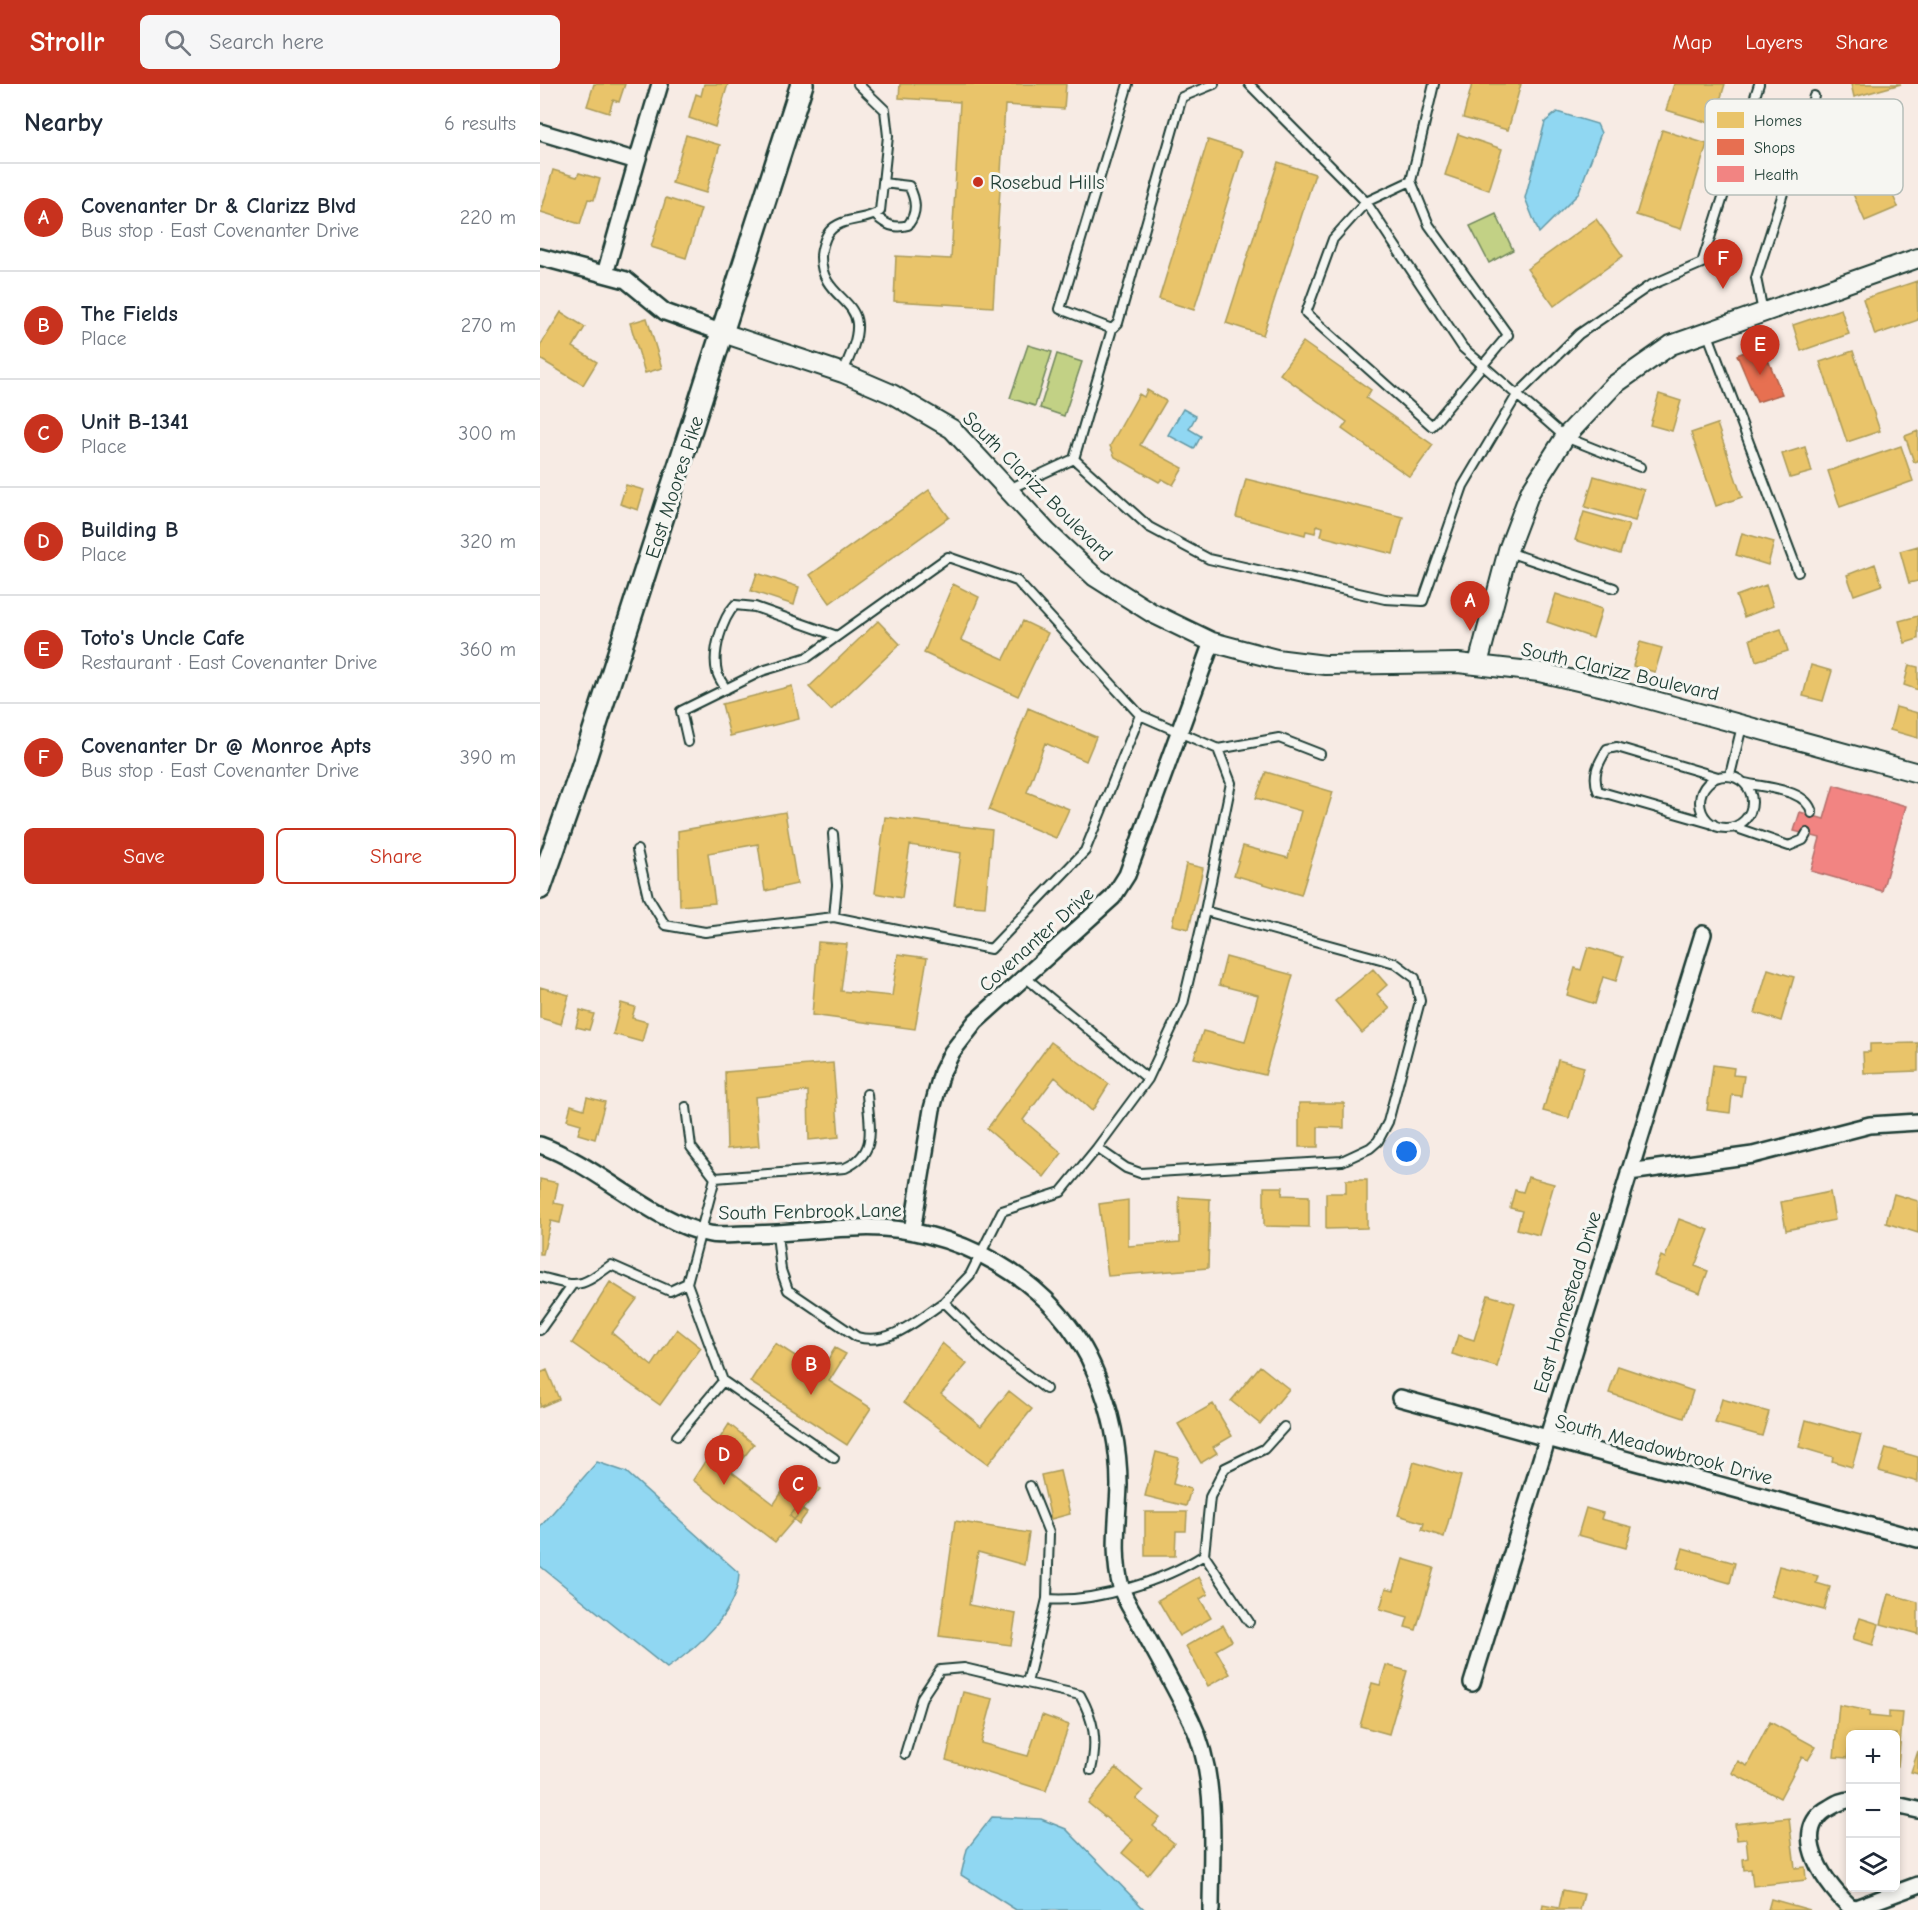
<!DOCTYPE html>
<meta charset="utf-8">
<style>
:root{--surface:#fff;--page:#f6f6f7;--text:#1f2937;--muted:#747a83;--line:#e0e1e3;--accent:#c8321e}
body{margin:0;font-family:"Comic Neue",sans-serif;background:var(--page);color:var(--text)}
.controls{position:absolute;right:18px;bottom:18px;display:grid;overflow:hidden;border-radius:9px;box-shadow:0 3px 9px #0003}
.controls button{width:54px;height:54px;display:grid;place-items:center;padding:0;border:0;border-bottom:2px solid var(--line);background:var(--surface);color:var(--text);font:30px sans-serif}
.you{position:absolute;left:867px;top:1068px;width:21px;height:21px;margin:-15px;border:4px solid #fff;border-radius:50%;background:#1a73e8;box-shadow:0 0 0 9px #1a73e833}
.badge{display:grid;place-items:center;width:39px;height:39px;border-radius:50%;background:var(--accent);color:#fff;font-size:20px;font-weight:700}
.pin{position:absolute;translate:-50% -50px;filter:drop-shadow(0 2px 3px #0008)}
.pin::after{content:'';position:absolute;top:32px;width:21px;height:18px;background:inherit;clip-path:polygon(0 0,100% 0,50% 100%)}
.list{margin:0;padding:0;list-style:none}
h2{display:flex;justify-content:space-between;align-items:center;height:78px;margin:0;padding:0 24px;font-size:26px}
h2 small{font-size:20px;font-weight:400;color:var(--muted)}
.list li{display:grid;grid-template-columns:39px 1fr auto;gap:18px;align-items:center;box-sizing:border-box;height:108px;padding:0 24px;border-top:2px solid var(--line)}
.list b{display:block;font-size:22px;white-space:nowrap}
.list p{margin:0;font-size:20px;white-space:nowrap;color:var(--muted)}
.list em{font-size:20px;font-style:normal;color:var(--muted)}
.actions{display:flex;gap:12px;padding:18px 24px}
.actions a{flex:1;padding:14px 0;border:2px solid var(--accent);border-radius:9px;text-align:center;font-size:21px;color:var(--accent)}
.actions .main{background:var(--accent);color:#fff}
.icon{flex:none;width:33px;height:33px;fill:none;stroke:currentColor;stroke-width:2;stroke-linecap:round;stroke-linejoin:round}
.map{position:relative;flex:none;width:1378px;height:1826px;overflow:hidden}
header{display:flex;align-items:center;gap:36px;box-sizing:border-box;height:84px;padding:0 30px;background:var(--accent);color:#fff}
header strong{font-size:28px}
nav{display:flex;gap:33px;margin-inline-start:auto;font-size:21px}
.search{width:420px;height:54px;background:var(--page);display:flex;align-items:center;gap:15px;box-sizing:border-box;padding:0 21px;border-radius:9px;color:var(--muted);font-size:22px}
main{display:flex}
aside{flex:1;background:var(--surface)}
.map>svg:first-child{display:block}
</style>
<header>
<strong>Strollr</strong>
<div class="search"><svg class="icon" aria-label="search" viewBox="0 0 24 24"><circle cx="10" cy="10" r="6"/><path d="M15 15l6 6"/></svg>Search here</div>
<nav><a>Map</a><a>Layers</a><a>Share</a></nav>
</header>
<main>
<aside>
<h2>Nearby<small>6 results</small></h2>
<ul class="list">
<li><span class="badge">A</span><div><b>Covenanter Dr &amp; Clarizz Blvd</b><p>Bus stop · East Covenanter Drive</p></div><em>220 m</em></li>
<li><span class="badge">B</span><div><b>The Fields</b><p>Place</p></div><em>270 m</em></li>
<li><span class="badge">C</span><div><b>Unit B-1341</b><p>Place</p></div><em>300 m</em></li>
<li><span class="badge">D</span><div><b>Building B</b><p>Place</p></div><em>320 m</em></li>
<li><span class="badge">E</span><div><b>Toto's Uncle Cafe</b><p>Restaurant · East Covenanter Drive</p></div><em>360 m</em></li>
<li><span class="badge">F</span><div><b>Covenanter Dr @ Monroe Apts</b><p>Bus stop · East Covenanter Drive</p></div><em>390 m</em></li>
</ul>
<div class="actions"><a class="main">Save</a><a>Share</a></div>
</aside>
<div class="map">
<svg width="1378" height="1826" viewBox="0 0 1378 1826">
<rect width="100%" height="100%" fill="#f7ebe4"/>
<filter id="ink" filterUnits="userSpaceOnUse"><feTurbulence type="fractalNoise" baseFrequency=".0167" numOctaves="2"/><feDisplacementMap in="SourceGraphic" scale="12" xChannelSelector="R" yChannelSelector="G"/><feConvolveMatrix kernelMatrix="1 2 1 2 8 2 1 2 1" color-interpolation-filters="sRGB"/></filter>
<g filter="url(#ink)">
<!-- green -->
<path fill="#c2d185" stroke="#70875c" stroke-width="1.5" d="M956 130 973 166 949 179 930 142Z
M488 261 512 268 495 322 470 314Z
M517 270 542 278 524 332 500 324Z"/>
<!-- water -->
<path fill="#90d7f2" stroke="#6399a6" stroke-width="1.5" d="M1017 28 1057 40 1061 49 1038 110 999 149 985 114 1005 38Z
M643 325 656 332 649 345 661 352 654 365 628 351Z
M57 1378 86 1388 199 1489C198 1528 157 1564 127 1584L0 1482V1443Z
M452 1733 501 1735 526 1745 605 1826H476L421 1791 427 1765Z"/>
<!-- homes -->
<path fill="#e9c46a" stroke="#ac9c5a" stroke-width="1.5" d="M54 0H85L79 18 73 16 69 29 47 22Z
M164 0H188L175 43 149 34 156 10 161 12Z
M360 0H526L524 25 465 21 453 223 354 217 356 172 411 175 420 18 359 14Z
M932 0H981L968 46 923 34Z
M1134 0H1185L1173 40 1126 26Z
M1311 0H1361L1314 13Z
M1122 46 1167 60 1141 145 1096 131Z
M918 50 962 65 949 106 905 91Z
M146 51 180 61 166 109 132 99Z
M1326 51 1358 123 1325 137 1293 65Z
M668 56 703 67 654 226 619 215Z
M738 78 775 90 723 251 686 239Z
M13 86 37 93 39 89 60 95 54 116 48 115 40 140 1 128Z
M126 114 161 125 146 174 111 163Z
M1056 135 1083 172 1014 222 987 185Z
M1377 197 1378 236 1335 251 1323 215Z
M1301 225 1309 250 1261 267 1253 241Z
M21 228 45 243 33 263 57 278 43 301 0 275V262Z
M107 234 122 284 105 289 90 239Z
M763 258 831 306 826 314 893 361 870 393 802 345 807 338 740 290Z
M1313 267 1340 347 1307 358 1280 278Z
M607 306 626 317 600 361 643 384 633 401 622 395 619 398 575 373 570 362 599 310 604 313Z
M1119 310 1141 317 1132 347 1110 341Z
M1177 340 1202 413 1176 422 1151 349Z
M1378 347V377L1374 378 1365 352Z
M1361 362 1373 397 1300 423 1288 387Z
M1265 363 1272 388 1250 394 1242 370Z
M1054 392 1104 406 1095 437 1045 423Z
M706 395 863 433 853 470 781 452 783 443 777 441 775 449 766 447 765 451 696 433Z
M86 401 104 406 98 426 80 420Z
M389 406 409 433 290 519 270 491Z
M1044 428 1089 441 1080 470 1035 456Z
M1202 449 1234 458 1228 481 1196 471Z
M1378 462V497L1369 499 1360 467Z
M1335 480 1342 501 1314 511 1307 491Z
M217 489 259 503 254 521 211 507Z
M413 500 439 513 421 556 464 575 483 537 508 549 478 612 384 569Z
M1226 501 1233 522 1204 533 1196 512Z
M1016 510 1062 525 1053 554 1007 538Z
M1378 532V555L1365 559 1359 537Z
M338 537 360 560 291 626 269 603Z
M1241 545 1248 567 1216 577 1210 555Z
M1100 558 1122 564 1115 588 1093 582Z
M1271 581 1292 587 1283 617 1263 612Z
M1369 581 1378 583V606L1364 601Z
M252 602 259 635 190 652 182 620Z
M1356 623 1378 629V654L1350 646Z
M488 624 556 653 546 677 505 659 487 708 529 725 516 754 449 726Z
M726 688 793 708 761 811 694 791 703 762 748 774 761 727 716 714Z
M245 728 257 800 225 807 218 760 168 769 175 819 140 822 138 747Z
M345 733 452 746 445 823 414 821 421 769 370 761 362 814 335 809Z
M646 780 663 784 649 845 632 841Z
M278 858 307 860 301 907 352 912 358 870 387 874 375 945 272 931Z
M1048 863 1083 873 1076 897 1063 893 1055 920 1027 911 1035 884 1041 886Z
M686 873 753 891 725 991 654 974 663 947 705 958 718 911 679 901Z
M833 885 847 901 837 910 850 925 822 949 795 917Z
M1228 885 1254 893 1241 937 1215 929Z
M0 903 29 911 21 940 0 934Z
M81 919 95 923 92 934 107 938 102 958 73 950Z
M40 926 54 930 49 946 36 943Z
M511 958 569 1000 552 1027 515 993 483 1036 522 1069 504 1093 447 1045Z
M1378 959V987L1324 989 1323 968H1330V960Z
M1018 976 1044 983 1029 1034 1003 1027Z
M293 979 299 1053 269 1056 268 1007 215 1013 219 1062 187 1065 185 988Z
M1173 981 1194 984 1193 991 1204 992 1201 1012 1192 1011 1190 1029 1167 1026Z
M47 1013 65 1018 55 1055 38 1050 41 1040 27 1036 31 1021 44 1025Z
M759 1019H804V1044L778 1043V1063H759Z
M988 1093 1014 1100 999 1151 977 1145 982 1127 970 1124 975 1106 983 1108Z
M0 1095 18 1099 14 1119 24 1121 20 1139 11 1137 3 1170H0Z
M806 1096H827V1144L786 1145V1109H806Z
M724 1103H743L742 1111 769 1112V1143L724 1142Z
M1290 1108 1295 1136 1246 1146 1241 1118Z
M1354 1110 1378 1117V1149L1346 1139Z
M639 1113 670 1115 668 1184 568 1192 559 1120 588 1116V1162L640 1158Z
M1139 1135 1169 1146 1155 1182 1168 1187 1160 1209 1114 1191 1121 1172 1125 1174Z
M70 1198 97 1215 72 1249 112 1282 137 1245 161 1264 120 1321 32 1259Z
M948 1211 975 1219 957 1283 912 1270 918 1251 934 1256Z
M235 1259 280 1288 295 1264 306 1270 289 1297 331 1324 307 1361 210 1298Z
M402 1259 427 1280 401 1310 441 1342 469 1307 492 1325 448 1380 364 1318Z
M720 1282 749 1305 720 1340 691 1317Z
M1078 1282 1153 1307 1144 1334 1069 1309Z
M7 1286 19 1315 0 1323V1289Z
M1182 1315 1229 1328 1222 1352 1175 1339Z
M673 1320 692 1352 673 1363 677 1369 661 1379 638 1340Z
M1266 1336 1321 1351 1312 1383 1292 1377 1293 1373 1259 1363Z
M189 1340 214 1360 192 1388 234 1420 258 1384 280 1405 235 1458 153 1396Z
M1346 1364 1378 1373V1398L1339 1387Z
M616 1368 639 1374 633 1400 651 1405 646 1422 605 1412Z
M874 1378 921 1392 904 1453 882 1446 884 1439 858 1431Z
M520 1387 530 1430 511 1435 501 1391Z
M258 1422 267 1429 259 1440 250 1432Z
M1046 1424 1063 1429 1061 1435 1092 1443 1086 1464 1038 1451Z
M605 1428H647L646 1447H636L635 1472H605Z
M415 1437 489 1449 484 1481 438 1468 429 1521 476 1530 471 1561 399 1552Z
M1143 1464 1195 1479 1190 1499 1137 1484Z
M863 1475 894 1484 876 1546 865 1543 868 1533 840 1525 846 1504 854 1506Z
M1239 1482 1278 1492 1276 1499 1290 1503 1284 1526 1231 1512Z
M659 1493 668 1510 660 1515 671 1534 639 1552 618 1516Z
M1349 1510 1378 1518V1550L1341 1540Z
M1320 1534 1339 1540 1333 1561 1313 1555Z
M683 1541 692 1557 676 1566 690 1590 668 1602 646 1562Z
M846 1581 867 1587 849 1650 820 1642 832 1599 840 1601Z
M423 1608 453 1615 441 1659 488 1672 502 1631 529 1641 506 1707 406 1676Z
M1299 1621 1330 1627 1329 1632 1349 1634V1628L1363 1629 1358 1682H1356V1650H1310V1666H1308L1307 1674 1294 1673Z
M1230 1638 1276 1663 1268 1676 1262 1673 1240 1714 1192 1689 1198 1677 1207 1682Z
M1378 1667V1690L1371 1688Z
M576 1684 603 1707 596 1715 620 1734 613 1742 634 1759 608 1791 582 1769 593 1756 548 1719Z
M1249 1734 1255 1784 1265 1783 1266 1796 1213 1802 1211 1785 1204 1786 1203 1775 1208 1774 1206 1755 1197 1756 1195 1740Z
M1023 1806 1044 1810 1040 1826H1002L1003 1821 1019 1824Z
M1231 1815 1270 1826H1228Z"/>
<!-- shops -->
<path fill="#e76f51" stroke="#ab6048" stroke-width="1.5" d="M1222 261 1242 310 1217 318 1197 271Z"/>
<!-- health -->
<path fill="#f28482" stroke="#b36f6b" stroke-width="1.5" d="M1294 701 1366 722 1342 807 1271 787 1280 754 1254 747 1260 728 1284 735Z"/>
<g fill="none" stroke-linecap="round" stroke-linejoin="round">
<defs>
<path id="service" d="M709 0 826 118 923 264 977 311 1039 250 1109 202 1162 179 1219 0
M871 97 889 141 968 251 892 342 766 229 793 155 826 118 871 97 894 0
M335 131C346 141 354 145 368 141 378 128 376 116 369 102L343 99
M1223 228 1216 194 1274 12
M572 245 520 225 588 0
M1167 248 1258 488
M303 288C309 274 318 256 317 240 315 214 281 210 281 173 281 166 285 153 289 148 302 132 326 138 340 127L348 52 345 26 318 0
M534 375 609 443 669 475 845 515 883 517 923 402 977 311 1025 353 1100 383
M469 405 534 375 572 245 578 239 642 13 674 0
M968 468 1074 504
M186 605C183 600 178 593 177 588 172 568 182 535 195 521L215 523 297 552
M600 631 678 665 739 654 780 670
M1190 691 1202 642
M1160 718a26 26 0 1 1 52 0a26 26 0 1 1-52 0Z
M1205 699C1226 704 1267 705 1272 729
M1173 740 1058 707C1052 690 1058 680 1067 665L1077 663 1178 693
M1194 743 1249 762 1263 756 1267 749
M293 750 297 801 294 833
M97 766 108 813 125 841 165 848 294 833 451 865 545 767 600 631 477 497 408 473 268 573 222 587 141 627 148 658
M485 893 608 995 643 920 665 827 691 699 678 665
M608 995 557 1064 586 1084 600 1089 802 1077 830 1064 838 1057 848 1038 880 917 875 894 855 879 665 827
M146 1023 151 1063 175 1094 147 1199
M175 1094 305 1084C339 1069 329 1042 327 1010
M237 1150 241 1186 248 1206 317 1253C350 1262 377 1236 404 1218
M0 1193C39 1203 38 1205 71 1181L130 1207 147 1199 183 1297 294 1374
M0 1246 32 1201
M506 1305 449 1262 404 1218 430 1191 462 1127 521 1108 557 1064
M137 1352 183 1297
M490 1402 509 1449 507 1515C554 1519 624 1497 664 1471L709 1538
M664 1471 670 1413 685 1384 724 1365 744 1343
M487 1599 540 1611C554 1636 558 1657 551 1686
M365 1670 382 1613 400 1586 424 1584 487 1599 507 1515"/>
<path id="minor" d="M0 48 97 77 120 0
M0 173 86 196 125 228 183 249
M65 190 97 77
M0 1061C58 1081 113 1139 170 1150 181 1152 194 1150 206 1150 242 1150 278 1145 314 1144 412 1138 519 1196 556 1290 571 1326 579 1362 579 1401 578 1435 572 1470 581 1503 584 1516 594 1529 600 1540 617 1572 635 1603 651 1636 679 1694 671 1764 671 1826
M1089 1088 1213 1071 1330 1041 1378 1038
M372 1147 392 1025 402 988 412 968 436 937 573 813 587 791 672 558
M860 1314 1378 1455
M932 1599 1163 850
M1310 1716C1302 1716 1296 1720 1289 1724 1246 1747 1288 1805 1313 1825L1378 1801
M1356 1721 1378 1726"/>
<path id="tertiary" d="M183 249 303 289 352 310 412 345 507 448 555 493 612 529 672 558 736 575 785 581 918 579 999 588 1064 603 1378 689
M938 580 968 466 990 408 1025 353 1074 301 1131 261 1378 174"/>
<path id="secondary" d="M0 804 39 693 262 0"/>
</defs>
<!-- service casing -->
<use href="#service" stroke="#1f3d34" stroke-width="12"/>
<!-- minor casing -->
<use href="#minor" stroke="#1f3d34" stroke-width="20"/>
<!-- tertiary casing -->
<use href="#tertiary" stroke="#1f3d34" stroke-width="22"/>
<!-- secondary casing -->
<use href="#secondary" stroke="#1f3d34" stroke-width="26"/>
<!-- service -->
<use href="#service" stroke="#f6f6f2" stroke-width="8"/>
<!-- minor -->
<use href="#minor" stroke="#f6f6f2" stroke-width="15"/>
<!-- tertiary -->
<use href="#tertiary" stroke="#f6f6f2" stroke-width="18"/>
<!-- secondary -->
<use href="#secondary" stroke="#f6f6f2" stroke-width="21"/>
</g>
</g>
<!-- markers -->
<circle fill="#c8321e" stroke="#f6f6f2" stroke-width="2" cx="438" cy="98" r="6"/>
<g text-anchor="middle" stroke-width="6" stroke-linejoin="round" paint-order="stroke">
<!-- poi labels -->
<g font-size="20" fill="#1f3d34" stroke="#f6f6f2" text-anchor="start">
<text x="450" y="105">Rosebud Hills</text>
</g>
<!-- street labels -->
<g font-size="20" fill="#1f3d34" stroke="#f6f6f2">
<text transform="translate(498 402) rotate(45)" y="7">South Clarizz Boulevard</text>
<text transform="translate(134 403) rotate(-72)" y="7">East Moores Pike</text>
<text transform="translate(1080 587) rotate(13)" y="7">South Clarizz Boulevard</text>
<text transform="translate(496 855) rotate(-42)" y="7">Covenanter Drive</text>
<text transform="translate(270 1127) rotate(-1)" y="7">South Fenbrook Lane</text>
<text transform="translate(1027 1218) rotate(-73)" y="7">East Homestead Drive</text>
<text transform="translate(1124 1365) rotate(15)" y="7">South Meadowbrook Drive</text>
</g>
</g>
<!-- legend -->
<rect x="1165" y="15" width="198" height="96" rx="9" fill="#f6f6f2" stroke="#b6beb9" stroke-width="1.5"/>
<rect x="1177" y="28" width="27" height="16" fill="#e9c46a"/>
<rect x="1177" y="55" width="27" height="16" fill="#e76f51"/>
<rect x="1177" y="82" width="27" height="16" fill="#f28482"/>
<g font-size="16" fill="#1f3d34">
<text x="1214" y="42">Homes</text>
<text x="1214" y="69">Shops</text>
<text x="1214" y="96">Health</text>
</g>
</svg>
<div class="controls">
<button>+</button>
<button>−</button>
<button><svg class="icon" aria-label="layers" viewBox="0 0 24 24"><path d="M12 4l9 5-9 5-9-5zM3 14l9 5 9-5"/></svg></button>
</div>
<div class="you"></div>
<div class="pin badge" style="left:930px;top:547px">A</div>
<div class="pin badge" style="left:271px;top:1311px">B</div>
<div class="pin badge" style="left:258px;top:1431px">C</div>
<div class="pin badge" style="left:184px;top:1401px">D</div>
<div class="pin badge" style="left:1220px;top:291px">E</div>
<div class="pin badge" style="left:1183px;top:205px">F</div>
</div>
</main>
